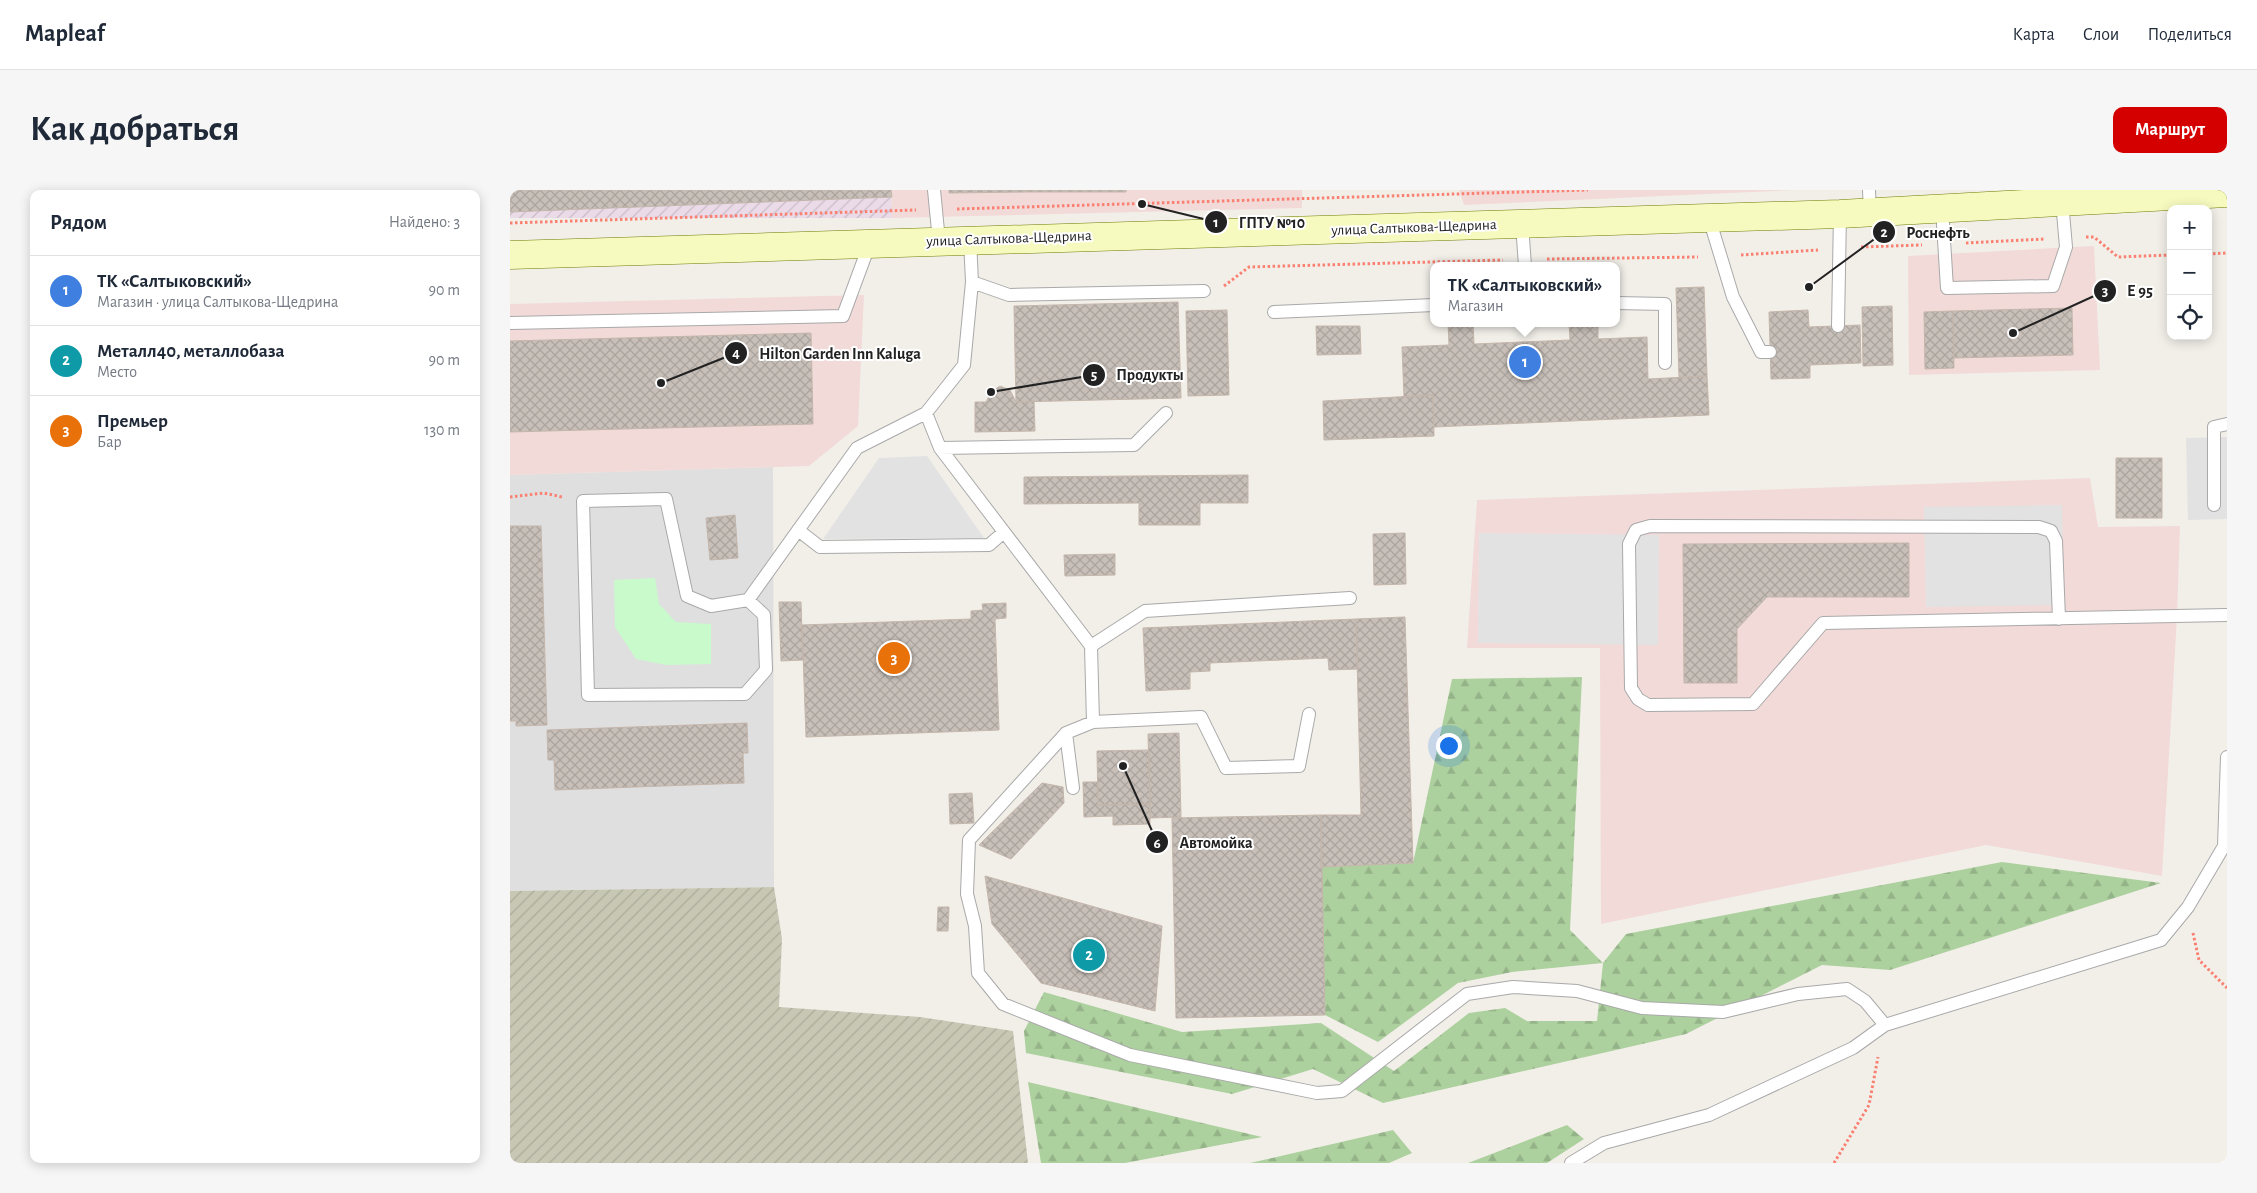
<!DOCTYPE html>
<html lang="ru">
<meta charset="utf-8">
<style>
:root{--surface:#fff;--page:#f6f6f7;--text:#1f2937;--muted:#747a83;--line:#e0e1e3;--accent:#d40000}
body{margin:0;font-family:"Alegreya Sans",sans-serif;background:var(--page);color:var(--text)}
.controls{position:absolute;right:15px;top:15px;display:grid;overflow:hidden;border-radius:10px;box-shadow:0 2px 12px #0003}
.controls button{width:45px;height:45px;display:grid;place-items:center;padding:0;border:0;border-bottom:1px solid var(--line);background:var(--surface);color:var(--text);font:25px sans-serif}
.you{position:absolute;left:938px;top:555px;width:18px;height:18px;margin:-12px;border:4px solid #fff;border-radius:50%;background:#1a73e8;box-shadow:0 0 0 8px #1a73e833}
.badge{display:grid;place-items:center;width:32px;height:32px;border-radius:50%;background:var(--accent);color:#fff;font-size:16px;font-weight:700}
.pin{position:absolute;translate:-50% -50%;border:2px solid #fff;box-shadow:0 1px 5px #0006}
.popup{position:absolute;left:920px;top:72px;width:190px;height:65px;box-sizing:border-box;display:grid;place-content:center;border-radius:10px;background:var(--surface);filter:drop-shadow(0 1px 4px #0005);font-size:16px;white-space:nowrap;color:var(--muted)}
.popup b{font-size:19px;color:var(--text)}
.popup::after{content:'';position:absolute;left:50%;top:100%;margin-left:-10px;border:10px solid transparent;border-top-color:var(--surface)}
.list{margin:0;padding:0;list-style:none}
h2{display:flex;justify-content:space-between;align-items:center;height:65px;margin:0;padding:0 20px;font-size:21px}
h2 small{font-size:16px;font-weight:400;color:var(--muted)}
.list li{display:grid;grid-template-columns:32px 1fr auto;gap:15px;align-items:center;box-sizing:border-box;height:70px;padding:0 20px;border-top:1px solid var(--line)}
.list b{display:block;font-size:19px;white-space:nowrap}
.list p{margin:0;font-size:16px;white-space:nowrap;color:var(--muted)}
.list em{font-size:16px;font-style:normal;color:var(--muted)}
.icon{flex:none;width:28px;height:28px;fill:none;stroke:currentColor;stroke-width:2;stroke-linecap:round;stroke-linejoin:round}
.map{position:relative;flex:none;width:1717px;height:973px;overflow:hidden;border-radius:10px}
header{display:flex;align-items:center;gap:30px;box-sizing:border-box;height:70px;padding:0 25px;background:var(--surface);border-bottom:1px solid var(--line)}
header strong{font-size:24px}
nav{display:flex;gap:28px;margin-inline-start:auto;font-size:18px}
.intro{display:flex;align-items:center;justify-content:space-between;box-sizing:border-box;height:120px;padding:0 30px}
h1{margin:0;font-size:35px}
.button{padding:12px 22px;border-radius:10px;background:var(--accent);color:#fff;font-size:18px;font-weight:700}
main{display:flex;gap:30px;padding:0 30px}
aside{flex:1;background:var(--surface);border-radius:10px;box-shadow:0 2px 12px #0003}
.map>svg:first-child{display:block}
</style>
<header>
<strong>Mapleaf</strong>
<nav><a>Карта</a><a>Слои</a><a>Поделиться</a></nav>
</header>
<div class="intro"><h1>Как добраться</h1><a class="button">Маршрут</a></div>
<main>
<aside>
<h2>Рядом<small>Найдено: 3</small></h2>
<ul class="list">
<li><span class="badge" style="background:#3f7fe0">1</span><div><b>ТК «Салтыковский»</b><p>Магазин · улица Салтыкова-Щедрина</p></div><em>90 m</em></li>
<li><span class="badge" style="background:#0f9aa8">2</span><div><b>Металл40, металлобаза</b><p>Место</p></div><em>90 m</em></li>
<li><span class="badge" style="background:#e8710a">3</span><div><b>Премьер</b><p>Бар</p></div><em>130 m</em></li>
</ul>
</aside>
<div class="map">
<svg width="1717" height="973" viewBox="0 0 1717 973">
<defs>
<pattern id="industrial-furrows" width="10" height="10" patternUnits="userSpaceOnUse" patternTransform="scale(1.25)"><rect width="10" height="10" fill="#ebdbe8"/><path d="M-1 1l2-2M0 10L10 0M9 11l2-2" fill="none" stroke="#c9bcc7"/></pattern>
<pattern id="construction-furrows" width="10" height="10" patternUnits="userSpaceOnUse" patternTransform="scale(1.25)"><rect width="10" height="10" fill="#c7c7b4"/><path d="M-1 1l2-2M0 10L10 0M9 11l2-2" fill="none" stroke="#abab9a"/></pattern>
<pattern id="forest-firs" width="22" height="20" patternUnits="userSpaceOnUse" patternTransform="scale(1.25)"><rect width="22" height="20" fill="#add19e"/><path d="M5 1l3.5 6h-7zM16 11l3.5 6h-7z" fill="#95b388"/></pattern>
<pattern id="building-cross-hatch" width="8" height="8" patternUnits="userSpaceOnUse" patternTransform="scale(1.25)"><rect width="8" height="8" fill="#c7bfb8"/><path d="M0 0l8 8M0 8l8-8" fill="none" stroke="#aba49e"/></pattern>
</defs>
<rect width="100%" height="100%" fill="#f2efe9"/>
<!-- residential -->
<path fill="#e0dfdf" d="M263 277 264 697 0 701V285Z"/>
<!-- commercial -->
<path fill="#f2dad9" d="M381 0H792V18L382 28Z
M949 0H1284L954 15Z
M1584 56 1590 180 1399 185 1398 66Z
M354 105 348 236 299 276 0 285V114Z
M1580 288 1588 337 1670 336 1667 426 1652 686 1476 655 1091 734 1090 458H957L967 310Z"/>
<!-- industrial -->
<path fill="url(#industrial-furrows)" d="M0 0H381L382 28H0Z"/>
<!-- construction -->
<path fill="url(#construction-furrows)" d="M264 697 272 749 269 817 410 827 503 841 518 973H0V701Z"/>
<!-- forest -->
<path fill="url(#forest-firs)" d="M1072 487 1060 740 1093 773 1116 744 1492 672 1651 693 1380 780 1312 775 1176 844 873 913 803 879 722 904 516 863 514 841 534 802 672 842 811 833 884 881 959 823 995 818 1017 831H1087L1093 773 1002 782 948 793 868 852 815 825 811 677 903 673 942 489Z
M518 892 752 947 615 973H531Z
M1057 935 1074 949 1037 973H958Z
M883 940 902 963 879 973H740Z"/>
<!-- park -->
<path fill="#c8facc" d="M145 388 149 414 166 432 201 434V474L156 475 126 469 105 437 104 390Z"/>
<!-- parking -->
<path fill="#e2e2e2" d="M1717 247V329L1678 330 1676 248Z
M417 266 474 348 313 349 369 268Z
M1552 315 1554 415 1416 417 1414 317Z
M969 343 1149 345 1148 455 968 453Z"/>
<!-- building -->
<path fill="url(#building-cross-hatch)" stroke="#c4b6ab" d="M0 0H381L382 7 0 22Z
M439 0H517V2L439 3Z
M517 0H616V2H517Z
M1194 97 1197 186 1169 187 1166 98Z
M668 112 671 208 506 212 504 116Z
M1382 116 1383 175 1353 176 1352 117Z
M1562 118 1563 165 1444 168 1443 121Z
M717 120 719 205 678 206 676 121Z
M1298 120 1299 137 1350 135 1351 173 1300 175V188L1261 189 1259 122Z
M1443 121 1444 178 1415 179 1414 122Z
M938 133H963L964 154 1060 150 1059 133H1088V149L1137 147 1138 189 1197 186 1199 225 924 237 923 205 894 207 892 157 939 155Z
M806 136H850L851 164 807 165Z
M301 143 303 234 0 242V151Z
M490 196 500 200 506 212 524 211 525 241 465 242V212H476L481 202Z
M923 205 924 246 814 250 813 211Z
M1606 268H1652V328H1606Z
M738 285V313H690V335H629V313L514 314V287Z
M225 325 228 368 200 370 196 328Z
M0 336H31L37 535 6 536V531H0Z
M895 343 896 394 864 395 863 344Z
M1399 353V407H1257L1227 439V493H1174L1173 354Z
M605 364V385L555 386 554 365Z
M269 412H291L293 470 271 471Z
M496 413V428L485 429 489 540 296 547 292 435 461 429V421L473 420 472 414Z
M895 427 903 673 811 677V625H851L846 429Z
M846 429 848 479 819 480 818 468 700 473V481L680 482V499L636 501 633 438Z
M237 533 238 563H233L234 593 45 600 44 570H38L37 540Z
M669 543 671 627 640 628 638 544Z
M639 560 640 614 588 615 587 561Z
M573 592H588V615L640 614V634L603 635V626L574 627Z
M532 593 553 597 554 613 501 669 469 655Z
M462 603 464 633 440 634 439 604Z
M811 625 815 825 666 828 662 628Z
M475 686 652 736 645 821 531 793 482 734Z
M428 717H439L438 741H427Z"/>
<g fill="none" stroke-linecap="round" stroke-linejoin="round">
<defs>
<path id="service" d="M424 0 429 51
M1359 0 1360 22
M1432 18 1437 98 1543 96 1556 57 1552 11
M1199 28 1223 107 1251 162H1260
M1012 34 1015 76
M462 92 499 105 694 101
M1106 113 1155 114V173
M764 122 924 115
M0 133 333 126 360 53
M1328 136 1330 24
M416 223 430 258 581 456 635 421 840 408
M430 258 624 255 656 223
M1704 315V237L1717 234
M288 340 310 357 479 355 494 342
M238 410 254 425 256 480 235 504 78 505 73 311 156 309 177 406 201 416 238 410 347 258 416 223 454 175 462 92 460 50
M1549 429 1546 351 1541 341 1529 337 1140 336 1126 340 1119 354 1121 498 1128 509 1138 515 1243 514 1313 433 1717 425
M581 456 583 532 691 527 716 578 789 576 799 524
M556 543 459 650 457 704 465 736 468 783 493 814 620 865 807 903 832 901 957 804 1003 797 1067 801 1132 818 1213 822 1288 804 1337 799 1355 811 1375 835 1343 858 1199 925 1094 953 1061 973
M563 598 556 543 583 532
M1375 835 1651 750 1678 717 1714 656 1717 567"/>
<path id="secondary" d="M0 65 1330 24 1717 3"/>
</defs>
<!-- service casing -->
<use href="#service" stroke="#a9a9a9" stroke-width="14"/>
<!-- secondary casing -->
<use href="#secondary" stroke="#707d05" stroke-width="29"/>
<!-- path -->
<path stroke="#fa8072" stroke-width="3" stroke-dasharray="2.5 2.5" stroke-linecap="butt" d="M447 19 1078 0
M0 33 406 20
M1576 47H1584L1608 67 1661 65
M1456 53 1535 49
M1351 57 1412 55
M1698 64 1717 63
M1231 65 1308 60
M1037 69 1188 67
M714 96 739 77 993 70
M0 307 34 303 52 307
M1683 743 1689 770 1717 798
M1324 973 1359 915 1368 867"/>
<!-- service -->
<use href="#service" stroke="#fff" stroke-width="12"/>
<!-- secondary -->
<use href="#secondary" stroke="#f7fabf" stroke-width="28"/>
</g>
<g text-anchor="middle" stroke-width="4" stroke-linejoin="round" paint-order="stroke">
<!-- street labels -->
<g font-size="15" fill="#222" stroke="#fff">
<text transform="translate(904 37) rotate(-2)" y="5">улица Салтыкова-Щедрина</text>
<text transform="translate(499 48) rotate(-2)" y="5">улица Салтыкова-Щедрина</text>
</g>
</g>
<!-- callouts -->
<path fill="none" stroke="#222" stroke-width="2" d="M632 14L706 32M1299 97L1374 42M1503 143L1595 101M151 193L226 163M481 202L584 185M613 576L647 652"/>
<g fill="#222" stroke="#fff" stroke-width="2">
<circle cx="632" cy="14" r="5"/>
<circle cx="1299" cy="97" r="5"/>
<circle cx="1503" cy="143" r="5"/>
<circle cx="151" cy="193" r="5"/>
<circle cx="481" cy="202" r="5"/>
<circle cx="613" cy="576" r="5"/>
<circle cx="706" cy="32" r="12"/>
<circle cx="1374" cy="42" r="12"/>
<circle cx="1595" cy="101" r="12"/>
<circle cx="226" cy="163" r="12"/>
<circle cx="584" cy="185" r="12"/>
<circle cx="647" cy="652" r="12"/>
</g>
<g font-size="15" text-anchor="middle" font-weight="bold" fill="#fff">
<text x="706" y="37">1</text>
<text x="1374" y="47">2</text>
<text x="1595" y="106">3</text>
<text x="226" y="168">4</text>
<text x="584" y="190">5</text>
<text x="647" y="658">6</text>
</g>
<g font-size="16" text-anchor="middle" font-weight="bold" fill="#222" stroke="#fff" stroke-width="4" stroke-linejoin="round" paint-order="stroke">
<text x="762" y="38">ГПТУ №10</text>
<text x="1428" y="48">Роснефть</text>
<text x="1630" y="106">Е 95</text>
<text x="330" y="169">Hilton Garden Inn Kaluga</text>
<text x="640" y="190">Продукты</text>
<text x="706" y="658">Автомойка</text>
</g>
</svg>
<div class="controls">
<button>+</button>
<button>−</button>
<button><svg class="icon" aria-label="locate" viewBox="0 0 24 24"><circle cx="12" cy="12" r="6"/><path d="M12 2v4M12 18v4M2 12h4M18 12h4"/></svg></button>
</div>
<div class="you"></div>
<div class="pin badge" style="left:1015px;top:172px;background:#3f7fe0">1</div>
<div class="popup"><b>ТК «Салтыковский»</b>Магазин</div>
<div class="pin badge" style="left:579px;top:765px;background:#0f9aa8">2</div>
<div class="pin badge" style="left:384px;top:468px;background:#e8710a">3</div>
</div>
</main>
